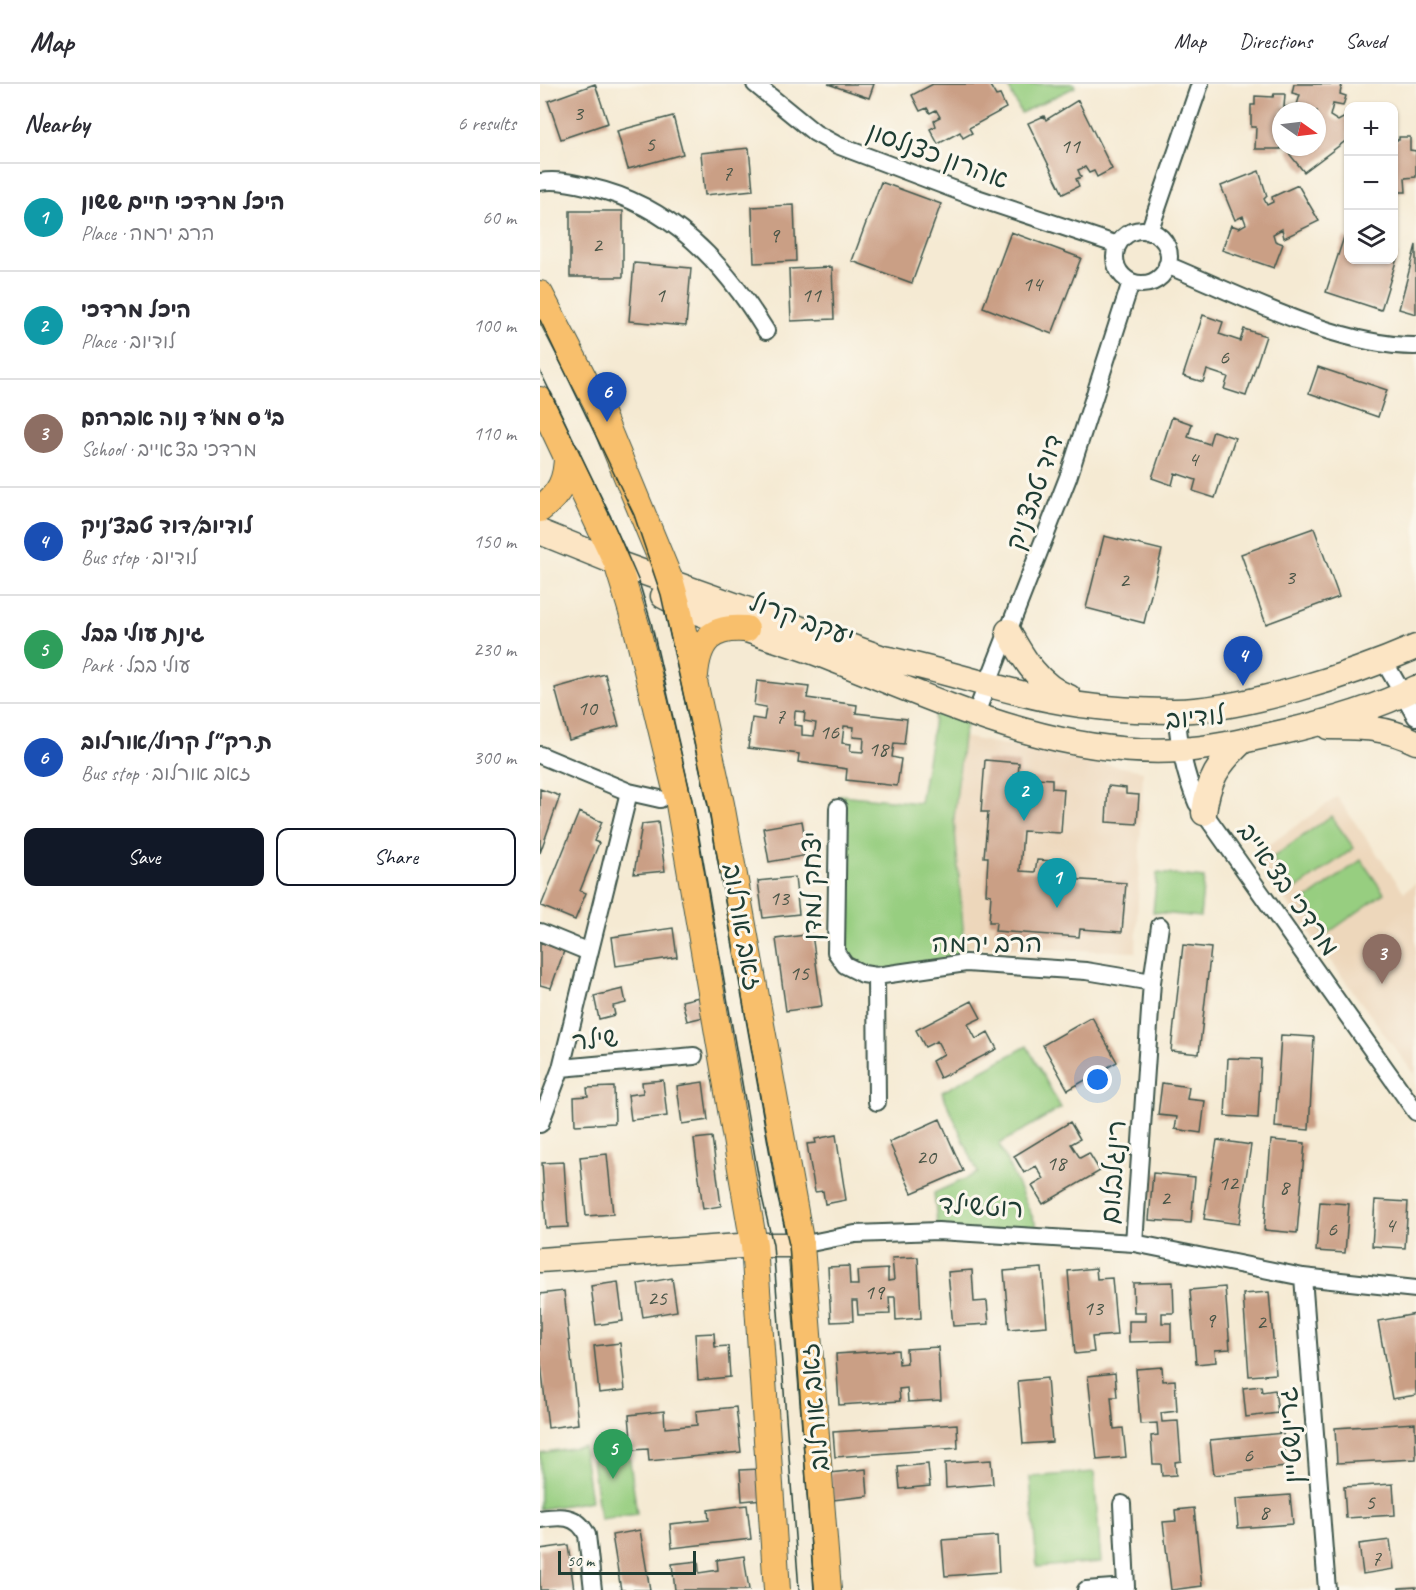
<!DOCTYPE html>
<meta charset="utf-8">
<style>
:root{--surface:#fff;--page:#f7f7f7;--text:#2b2b33;--muted:#7c7c81;--line:#e1e1e2;--accent:#111827}
body{margin:0;font-family:Caveat,"Playpen Sans Hebrew",sans-serif;background:var(--page);color:var(--text)}
.controls{position:absolute;right:18px;top:18px;display:grid;overflow:hidden;border-radius:12px;box-shadow:0 2px 4px #0004}
.controls button{width:54px;height:54px;display:grid;place-items:center;padding:0;border:0;border-bottom:2px solid var(--line);background:var(--surface);color:var(--text);font:30px sans-serif}
.compass{position:absolute;left:732px;top:18px;width:54px;height:54px;border-radius:50%;background:var(--surface);box-shadow:0 2px 4px #0004;rotate:104deg}
.scale{position:absolute;left:18px;bottom:15px;width:138px;box-sizing:border-box;padding-left:6px;border:3px solid #1f3d34;border-top:0;font-size:16px;line-height:21px;white-space:nowrap;color:#1f3d34;-webkit-text-stroke:4px #fbf7ec;paint-order:stroke}
.you{position:absolute;left:558px;top:996px;width:21px;height:21px;margin:-15px;border:4px solid #fff;border-radius:50%;background:#1a73e8;box-shadow:0 0 0 9px #1a73e833}
.badge{display:grid;place-items:center;width:39px;height:39px;border-radius:50%;background:var(--accent);color:#fff;font-size:20px;font-weight:700}
.pin{position:absolute;translate:-50% -50px;filter:drop-shadow(0 2px 3px #0008)}
.pin::after{content:'';position:absolute;top:32px;width:21px;height:18px;background:inherit;clip-path:polygon(0 0,100% 0,50% 100%)}
.list{margin:0;padding:0;list-style:none}
h2{display:flex;justify-content:space-between;align-items:center;height:78px;margin:0;padding:0 24px;font-size:26px}
h2 small{font-size:20px;font-weight:400;color:var(--muted)}
.list li{display:grid;grid-template-columns:39px 1fr auto;gap:18px;align-items:center;box-sizing:border-box;height:108px;padding:0 24px;border-top:2px solid var(--line)}
.list b{display:block;font-size:22px;white-space:nowrap}
.list p{margin:0;font-size:20px;white-space:nowrap;color:var(--muted)}
.list em{font-size:20px;font-style:normal;color:var(--muted)}
.actions{display:flex;gap:12px;padding:18px 24px}
.actions a{flex:1;padding:14px 0;border:2px solid var(--accent);border-radius:12px;text-align:center;font-size:21px;color:var(--accent)}
.actions .main{background:var(--accent);color:#fff}
.icon{flex:none;width:33px;height:33px;fill:none;stroke:currentColor;stroke-width:2;stroke-linecap:round;stroke-linejoin:round}
.map{position:relative;flex:none;width:876px;height:1506px;overflow:hidden}
header{display:flex;align-items:center;gap:36px;box-sizing:border-box;height:84px;padding:0 30px;background:var(--surface);border-bottom:2px solid var(--line)}
header strong{font-size:28px}
nav{display:flex;gap:33px;margin-inline-start:auto;font-size:21px}
main{display:flex}
aside{flex:1;background:var(--surface)}
.map>svg:first-child{display:block}
</style>
<header>
<strong>Map</strong>
<nav><a>Map</a><a>Directions</a><a>Saved</a></nav>
</header>
<main>
<aside>
<h2>Nearby<small>6 results</small></h2>
<ul class="list">
<li><span class="badge" style="background:#0f9aa8">1</span><div><b>היכל מרדכי חיים ששון</b><p>Place · הרב ירמה</p></div><em>60 m</em></li>
<li><span class="badge" style="background:#0f9aa8">2</span><div><b>היכל מרדכי</b><p>Place · לודיוב</p></div><em>100 m</em></li>
<li><span class="badge" style="background:#8d6e63">3</span><div><b>בי&quot;ס ממ&quot;ד נוה אברהם</b><p>School · מרדכי בצ'אייב</p></div><em>110 m</em></li>
<li><span class="badge" style="background:#1a4fb4">4</span><div><b>לודיוב/דוד טבצ׳ניק</b><p>Bus stop · לודיוב</p></div><em>150 m</em></li>
<li><span class="badge" style="background:#2e9e5b">5</span><div><b>גינת עולי בבל</b><p>Park · עולי בבל</p></div><em>230 m</em></li>
<li><span class="badge" style="background:#1a4fb4">6</span><div><b>ת.רק״ל קרול/אורלוב</b><p>Bus stop · זאב אורלוב</p></div><em>300 m</em></li>
</ul>
<div class="actions"><a class="main">Save</a><a>Share</a></div>
</aside>
<div class="map">
<svg width="876" height="1506" viewBox="0 0 876 1506">
<rect width="100%" height="100%" fill="#fbf7ec"/>
<filter id="ink" filterUnits="userSpaceOnUse"><feTurbulence type="fractalNoise" baseFrequency=".0167" numOctaves="2"/><feDisplacementMap in="SourceGraphic" scale="12" xChannelSelector="R" yChannelSelector="G"/><feConvolveMatrix kernelMatrix="1 2 1 2 8 2 1 2 1" color-interpolation-filters="sRGB"/></filter>
<filter id="wash" filterUnits="userSpaceOnUse"><feTurbulence type="fractalNoise" baseFrequency=".008" numOctaves="4" result="noise"/><feDisplacementMap in="SourceGraphic" scale="24" xChannelSelector="R" yChannelSelector="G"/><feGaussianBlur stdDeviation="1.35" result="paint"/><feColorMatrix in="noise" values="0 0 0 0 0 0 0 0 0 0 0 0 0 0 0 0 0 1.4 0 .05"/><feComposite in="paint" operator="in"/></filter>
<g filter="url(#wash)">
<rect width="100%" height="100%" fill="#f5ead3"/>
<!-- built -->
<path fill="#edd7bb" d="M423 653 603 687 596 868 426 862 414 734Z
M797 713 864 808 876 799V993L713 772Z"/>
<!-- green -->
<path fill="#97ce80" stroke="#5b865a" stroke-width="1.5" d="M467 0H534L535 3 481 29Z
M397 618 429 629 423 653 414 734 426 879 361 887 305 881 300 711 380 719Z
M791 732 814 764 755 806 732 774Z
M821 776 844 809 785 851 762 819Z
M617 789 664 794 660 833 613 828Z
M487 962 521 1024 459 1060 502 1154 398 1147 394 1109 438 1089 402 1008Z
M43 1362 51 1417 0 1425V1369Z
M89 1370 97 1430 60 1435 52 1375Z
M554 1388 561 1478 497 1483 490 1393Z"/>
<g id="blocks">
<!-- building -->
<path fill="#ca9f85" fill-rule="evenodd" d="M55 0 68 39 21 55 8 17Z
M288 0H334L329 14Z
M393 0H449L456 12 460 11 466 24 429 44 432 49 423 54 420 48 398 60 390 45 396 42 394 36 400 33 396 26 390 29 387 24 380 27 372 11Z
M754 0H802L800 10 806 12 803 22 793 20 790 32 798 37 805 33 808 38V55L764 88 747 67 754 63H777V27H741V65H715L716 43H711V21H715V12L733 13 734 10H745L744 23 756 24 760 11 752 9Z
M538 16 572 85 557 93 554 87 549 89 545 83 538 86 541 93 536 95 539 102 523 110 488 39 504 32 506 36Z
M133 32 143 70 88 85 77 47Z
M859 53H870V66L876 67V93L865 94 866 108H854V56H859Z
M209 64 213 106 165 111 161 69Z
M719 87 727 112 724 115 727 121 733 118 732 113 758 101 779 137 744 154 742 145 733 150 735 157 743 160 734 184 682 166 691 141 699 144 706 140 703 132 695 136 681 102Z
M341 98 401 120 372 199 312 177Z
M254 121 256 177 214 179 212 123Z
M30 127H83V193H30Z
M471 148 541 174 512 250 443 223Z
M804 153 808 155V176H854V169L858 171 841 226 786 208Z
M876 161V230L859 225Z
M94 179 151 184 146 242 89 237Z
M292 183 294 235 251 237 249 185Z
M663 231 683 238 679 250 700 257 704 245 726 252 706 312 684 305 688 293 667 286 663 298 643 292Z
M778 283 847 306 838 333 769 309Z
M632 333 652 340 648 353 669 360 673 347 695 354 675 414 653 407 656 396 635 389 632 401 612 394Z
M774 444 799 513 726 540 701 470Z
M564 452 622 466 604 539 546 524Z
M65 590 79 642 29 656 15 604Z
M217 597 269 603 267 614 317 621 316 629 367 635 364 660 354 659 352 673 361 675 357 702 306 696 307 685 258 678 259 670 208 664 212 634 224 636 226 623 214 621ZM255 627 265 628 264 637 276 639 274 652 262 651V642L254 641ZM304 642 314 643 313 653 324 654 323 668 310 667 311 660 302 659Z
M445 676 479 679 478 693 512 695V704L524 705 521 749 483 747 480 787 495 788 497 776 515 777 514 794 586 799 582 848 540 845 539 853 455 847 456 838H449L451 811 446 810 448 773H444L448 728H441Z
M568 702 586 704V710L599 711 597 740 566 738Z
M0 705 20 712 0 769Z
M39 728 62 738 54 757 59 759 40 807 46 809 35 836 1 822Z
M262 737 268 771 229 778 223 744Z
M118 738 125 787 94 790 102 740Z
M255 793 259 830 223 834 218 797Z
M133 844 137 873 76 882 72 853Z
M272 850 282 922 246 927 236 855Z
M0 858 24 867 11 904 0 901Z
M643 861 671 864 659 970 631 967Z
M83 905 86 919 73 922 75 931 59 935 54 912Z
M159 913 164 933 147 937 142 917Z
M432 917 441 934 428 940 436 955 448 948 457 965 400 994 392 977 404 970 397 957 385 963 376 946Z
M552 933 577 978 528 1006 503 961Z
M741 951 774 953 769 1046 735 1043Z
M688 974 721 975 718 1034 685 1032Z
M123 996 127 1032 91 1036 88 1011 103 1009 102 998Z
M163 998 168 1036 142 1040 137 1002Z
M622 999 649 1003 647 1015 665 1017 661 1049 635 1045 637 1033 618 1031Z
M74 1003 75 1039 35 1041 34 1013 48 1012 47 1004Z
M400 1035 423 1087 372 1109 349 1058Z
M530 1038 540 1055 531 1060 540 1074 549 1069 560 1087 503 1120 492 1102 504 1095 496 1082 484 1089 474 1072Z
M296 1051 306 1116 285 1120 283 1107 275 1108 267 1060 276 1059 275 1055Z
M172 1053 181 1122 163 1125 154 1055Z
M677 1056 711 1061 699 1140 664 1135Z
M731 1056 765 1059 757 1149 724 1146Z
M67 1070 73 1130 46 1132 40 1073Z
M24 1078 28 1143 6 1144 2 1079Z
M613 1089 655 1093 651 1139 609 1136Z
M835 1116 868 1118 865 1164 832 1162Z
M780 1118 809 1120 805 1169 776 1167Z
M378 1173 381 1234 356 1236 355 1213H349L350 1230 318 1231 317 1217H312L313 1237 291 1238 288 1183 309 1182 310 1201H318L317 1187 348 1185V1197L354 1196 352 1174Z
M502 1184 507 1242 469 1245 464 1187Z
M556 1184 557 1195 572 1194 577 1251 552 1253 554 1268 535 1270 528 1187Z
M432 1186 434 1218 447 1217 449 1240 413 1242 408 1188Z
M132 1194 137 1227 103 1233 98 1200Z
M78 1198 83 1237 56 1241 51 1202Z
M633 1198 634 1229H622V1239H631V1257L589 1258V1237H606V1228H594L593 1199Z
M685 1203 690 1265 675 1266 676 1278 656 1280 650 1206Z
M24 1207 38 1340 8 1344 0 1270V1210Z
M729 1208 736 1290 709 1292 703 1210Z
M876 1230V1311L852 1315 838 1237Z
M174 1249 175 1263 188 1262 190 1293 158 1296 155 1250Z
M80 1259 85 1306 59 1309 54 1262Z
M398 1263 401 1316 368 1318 367 1304 359 1305 360 1317 299 1321 296 1270 358 1266 359 1280 367 1279 366 1265Z
M622 1283 623 1297 635 1296 637 1327 621 1329 622 1338 638 1337 641 1377 635 1378 636 1391 622 1392 621 1380H613L611 1352 618 1351 617 1339 600 1340 596 1285Z
M575 1289 577 1313H571L574 1345 583 1344 586 1373 557 1376 548 1292Z
M507 1294 512 1358 483 1360 478 1297Z
M721 1302 722 1308 735 1306 738 1329 706 1333 703 1304Z
M196 1323 201 1368 109 1377 108 1365 92 1366 89 1331 124 1327 125 1344 157 1341 156 1327Z
M875 1339 876 1375 797 1379 795 1344Z
M417 1340 418 1364 295 1373 293 1348Z
M743 1349 746 1383 674 1391 670 1356Z
M451 1376 453 1400 406 1404 405 1379Z
M388 1380 390 1402 360 1405 358 1383Z
M220 1385 223 1415 202 1417 200 1386Z
M326 1385 328 1412 293 1416 290 1389Z
M853 1400 855 1431 806 1434 804 1403Z
M750 1411 753 1440 698 1444 696 1415Z
M207 1421 211 1455 132 1464 130 1440 169 1436 168 1426Z
M654 1424 662 1502 631 1506 623 1438 636 1437 635 1426Z
M100 1446 110 1506H81L72 1451Z
M457 1452 459 1488 405 1492 402 1456Z
M850 1456 854 1485 823 1490 819 1460Z
M28 1461 34 1506H0V1465Z
M204 1472 209 1506H135L132 1480 158 1477 159 1489 178 1486 177 1476Z
M876 1503V1506H859V1504Z"/>
</g>
</g>
<g filter="url(#ink)">
<use href="#blocks" fill-opacity="0" stroke="#3f574c" stroke-width="1.5"/>
<g fill="none" stroke-linecap="round" stroke-linejoin="round">
<defs>
<path id="street" d="M215 0 275 49 297 61 437 114 578 161
M0 98C16 95 34 99 50 103 131 121 184 179 226 247
M575 173a27 27 0 1 1 54 0a27 27 0 1 1-54 0Z
M609 148 660 0
M627 181C700 211 798 263 876 262
M844 577 876 633
M636 627C639 660 644 689 657 719L876 1028
M435 632 529 391 591 198
M0 671 89 708 120 715
M298 724 296 868 305 881 323 890 336 892 426 879 546 887 612 898
M0 848 49 868
M336 892 337 1018
M21 984 89 708
M0 1040 21 984 154 972
M594 1159 612 898 620 842
M261 1161 315 1150 398 1147 594 1159 763 1193 876 1205
M763 1193 787 1506
M0 1435C20 1432 37 1430 47 1451L53 1506
M546 1506 586 1503 582 1420"/>
<path id="secondary" d="M0 448 77 479 343 574C400 585 455 605 511 616 551 624 594 627 634 627 705 626 811 591 876 563
M123 512C172 539 231 552 284 572 397 616 515 674 640 666 673 664 707 656 739 649 784 639 834 625 876 604
M468 547C483 574 499 602 529 613
M788 643C821 643 846 643 876 658
M664 729C668 696 678 680 703 657
M0 1176 214 1161H261"/>
<path id="primary" d="M0 210 57 320 131 499 137 520 181 720 261 1161 288 1506
M0 316 77 479 96 541 138 714 214 1161 237 1506
M0 425C20 410 27 396 27 371
M155 591C158 557 171 542 206 545"/>
</defs>
<!-- street casing -->
<use href="#street" stroke="#3f574c" stroke-width="20"/>
<!-- secondary casing -->
<use href="#secondary" stroke="#3f574c" stroke-width="27"/>
<!-- primary casing -->
<use href="#primary" stroke="#3f574c" stroke-width="28"/>
<!-- street -->
<use href="#street" stroke="#fff" stroke-width="16"/>
<!-- secondary -->
<use href="#secondary" stroke="#fce5c4" stroke-width="24"/>
<!-- primary -->
<use href="#primary" stroke="#f8bf6c" stroke-width="26"/>
<!-- tram -->
<path stroke="#1f3d34" stroke-width="1.5" d="M0 236 94 431 121 511 168 721 237 1110 249 1161 274 1506
M0 287 70 431 99 498 111 538 154 725 222 1113 233 1161 259 1506"/>
</g>
</g>
<g text-anchor="middle" stroke-width="6" stroke-linejoin="round" paint-order="stroke">
<!-- number labels -->
<g font-size="22" fill="#4a5648">
<text x="38" y="36">3</text>
<text x="110" y="67">5</text>
<text x="530" y="69">11</text>
<text x="187" y="96">7</text>
<text x="234" y="158">9</text>
<text x="57" y="168">2</text>
<text x="492" y="207">14</text>
<text x="120" y="218">1</text>
<text x="271" y="218">11</text>
<text x="684" y="280">6</text>
<text x="653" y="382">4</text>
<text x="750" y="500">3</text>
<text x="584" y="503">2</text>
<text x="47" y="631">10</text>
<text x="240" y="639">7</text>
<text x="289" y="655">16</text>
<text x="338" y="672">18</text>
<text x="239" y="821">13</text>
<text x="259" y="896">15</text>
<text x="386" y="1080">20</text>
<text x="516" y="1086">18</text>
<text x="688" y="1106">12</text>
<text x="744" y="1110">8</text>
<text x="625" y="1121">2</text>
<text x="850" y="1148">4</text>
<text x="792" y="1152">6</text>
<text x="334" y="1215">19</text>
<text x="117" y="1221">25</text>
<text x="553" y="1231">13</text>
<text x="670" y="1243">9</text>
<text x="721" y="1245">2</text>
<text x="708" y="1378">6</text>
<text x="830" y="1425">5</text>
<text x="724" y="1435">8</text>
<text x="836" y="1481">7</text>
</g>
<!-- street labels -->
<g font-size="26" fill="#1f3d34" stroke="#fbf7ec">
<text transform="translate(398 71) rotate(20)" y="9">אהרון כצנלסון</text>
<text transform="translate(494 408) rotate(-70)" y="9">דוד טבצ'ניק</text>
<text transform="translate(262 535) rotate(20)" y="9">יעקב קרול</text>
<text transform="translate(655 633) rotate(-5)" y="9">לודיוב</text>
<text transform="translate(272 802) rotate(-90)" y="9">יצחק למדן</text>
<text transform="translate(749 805) rotate(55)" y="9">מרדכי בצ'אייב</text>
<text transform="translate(203 843) rotate(80)" y="9">זאב אורלוב</text>
<text x="447" y="868">הרב ירמה</text>
<text transform="translate(55 955) rotate(-5)" y="9">שילר</text>
<text transform="translate(573 1088) rotate(-86)" y="9">רינגלבלום</text>
<text transform="translate(441 1122) rotate(3)" y="9">רוטשילד</text>
<text transform="translate(274 1323) rotate(-95)" y="9">זאב אורלוב</text>
<text transform="translate(750 1351) rotate(-94)" y="9">גרינשטיין</text>
</g>
</g>
</svg>
<div class="controls">
<button>+</button>
<button>−</button>
<button><svg class="icon" aria-label="layers" viewBox="0 0 24 24"><path d="M12 4l9 5-9 5-9-5zM3 14l9 5 9-5"/></svg></button>
</div>
<svg class="compass" viewBox="-18 -18 36 36"><path d="M0-13l5 13h-10z" fill="#e53935"/><path d="M0 13l5-13h-10z" fill="#7c7c81"/></svg>
<div class="scale">50 m</div>
<div class="you"></div>
<div class="pin badge" style="left:517px;top:824px;background:#0f9aa8">1</div>
<div class="pin badge" style="left:484px;top:737px;background:#0f9aa8">2</div>
<div class="pin badge" style="left:842px;top:900px;background:#8d6e63">3</div>
<div class="pin badge" style="left:703px;top:602px;background:#1a4fb4">4</div>
<div class="pin badge" style="left:73px;top:1395px;background:#2e9e5b">5</div>
<div class="pin badge" style="left:67px;top:338px;background:#1a4fb4">6</div>
</div>
</main>
